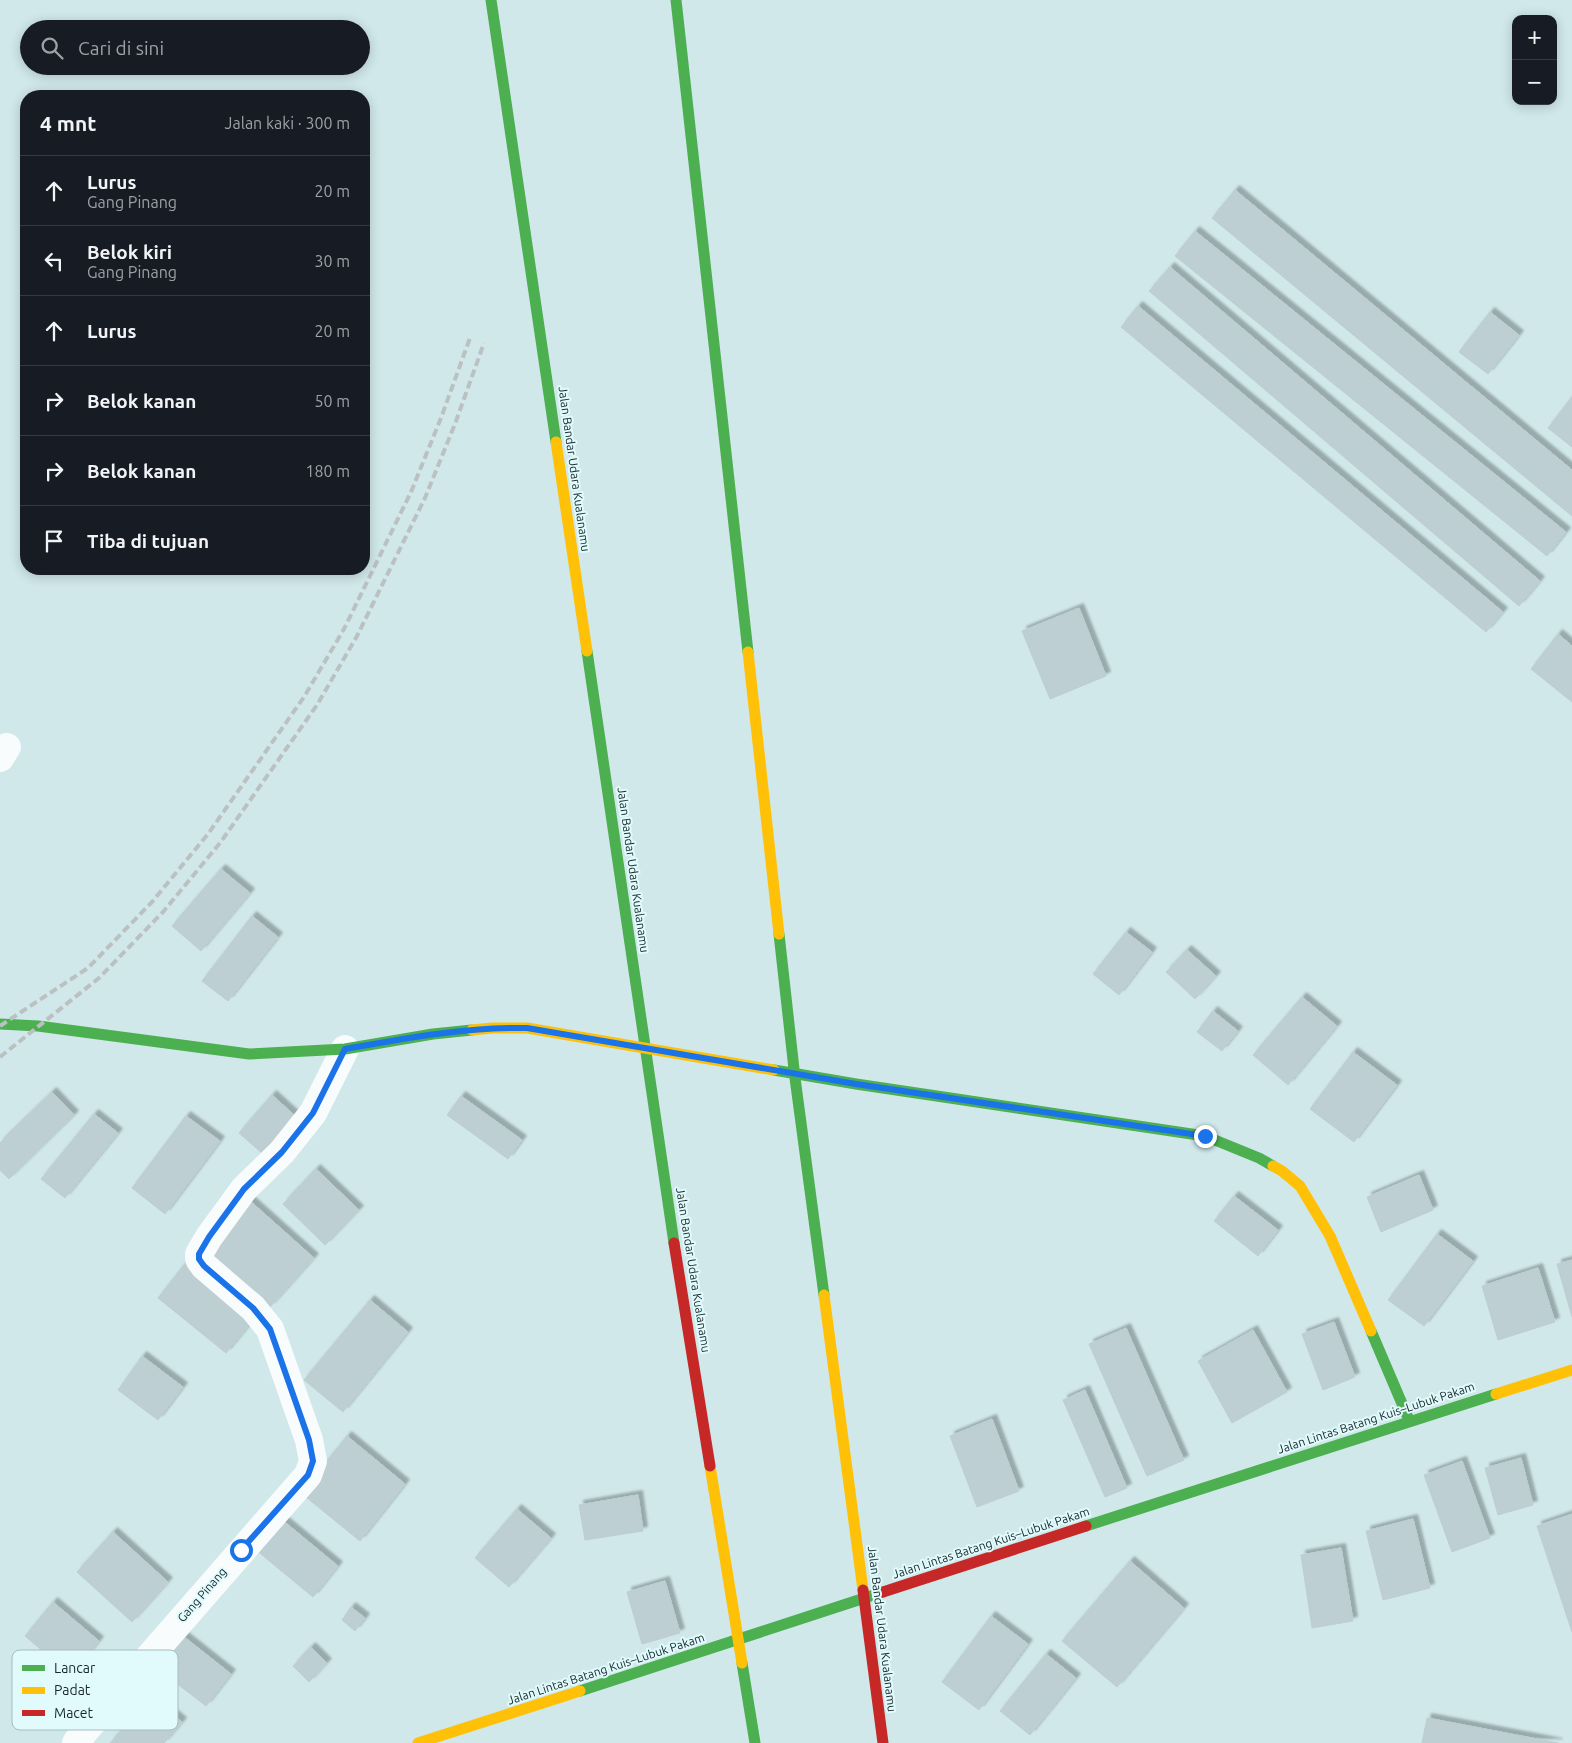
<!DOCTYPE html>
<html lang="id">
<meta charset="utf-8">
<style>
:root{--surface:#171b24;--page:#20242c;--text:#f1f3f6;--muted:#9ea1a6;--line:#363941}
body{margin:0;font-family:Ubuntu,sans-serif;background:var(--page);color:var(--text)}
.controls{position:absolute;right:15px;top:15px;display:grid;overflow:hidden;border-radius:10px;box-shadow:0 2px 12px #0003}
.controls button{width:45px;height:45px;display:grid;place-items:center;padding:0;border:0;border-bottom:1px solid var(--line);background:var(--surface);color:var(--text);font:25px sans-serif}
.stop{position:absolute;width:15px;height:15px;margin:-11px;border:4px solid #1a73e8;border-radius:50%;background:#fff}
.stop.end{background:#1a73e8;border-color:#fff;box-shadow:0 1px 5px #0008}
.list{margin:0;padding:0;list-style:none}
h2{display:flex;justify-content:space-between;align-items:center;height:65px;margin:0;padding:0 20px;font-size:21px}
h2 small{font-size:16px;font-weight:400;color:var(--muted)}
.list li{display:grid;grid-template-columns:32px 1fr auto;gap:15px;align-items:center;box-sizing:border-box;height:70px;padding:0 20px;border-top:1px solid var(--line)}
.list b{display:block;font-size:19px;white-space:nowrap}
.list p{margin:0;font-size:16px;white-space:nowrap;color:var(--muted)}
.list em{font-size:16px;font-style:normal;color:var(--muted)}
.icon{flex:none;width:28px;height:28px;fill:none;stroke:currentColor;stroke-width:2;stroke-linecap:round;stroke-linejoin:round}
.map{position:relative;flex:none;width:1572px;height:1743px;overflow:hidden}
.search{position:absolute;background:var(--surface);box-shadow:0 2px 12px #0003;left:20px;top:20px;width:350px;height:55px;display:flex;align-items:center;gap:12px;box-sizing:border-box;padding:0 18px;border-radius:28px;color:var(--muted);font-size:19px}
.panel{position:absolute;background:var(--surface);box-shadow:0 2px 12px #0003;left:20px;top:90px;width:350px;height:485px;border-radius:20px}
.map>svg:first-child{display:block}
</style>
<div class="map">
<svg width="1572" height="1743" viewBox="0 0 1572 1743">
<defs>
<filter id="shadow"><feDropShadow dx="4.5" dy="-4.5" stdDeviation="1" flood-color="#0004"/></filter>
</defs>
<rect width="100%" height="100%" fill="#d0e8ea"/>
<!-- building -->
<path fill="#becfd3" stroke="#bdced2" filter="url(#shadow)" d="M1235 190 1572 470V516L1212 218Z
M1195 231 1566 532 1547 556 1175 256Z
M1170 267 1540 581 1519 606 1149 291Z
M1138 306 1503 612 1486 632 1121 327Z
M1490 312 1519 335 1488 374 1459 352Z
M1572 397V447L1548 428Z
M1079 608 1106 676 1050 699 1022 631Z
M1558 634 1572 646V702L1531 669Z
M221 869 250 893 201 951 172 926Z
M252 916 278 937 228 1001 202 981Z
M1126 932 1152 952 1119 995 1093 974Z
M1187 950 1216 976 1195 999 1166 972Z
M1302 997 1337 1026 1288 1085 1253 1055Z
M1213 1011 1238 1031 1222 1051 1197 1032Z
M1353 1052 1397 1085 1354 1142 1310 1109Z
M52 1092 74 1115 9 1179 0 1170V1143Z
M272 1095 304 1124 271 1161 239 1133Z
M461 1096 522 1140 508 1159 447 1115Z
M94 1114 118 1133 65 1198 41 1179Z
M186 1116 220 1141 165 1214 132 1188Z
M316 1169 359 1210 325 1245 283 1204Z
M1419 1175 1433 1210 1381 1232 1367 1197Z
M1234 1196 1278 1230 1258 1256 1214 1221Z
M249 1200 314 1258 270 1307 205 1249Z
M1437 1234 1473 1261 1424 1326 1388 1300Z
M1572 1260V1317L1557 1264Z
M187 1261 256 1316 226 1353 158 1298Z
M1538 1268 1555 1322 1498 1340 1482 1286Z
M370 1300 408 1332 343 1412 304 1380Z
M1334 1322 1355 1377 1323 1390 1302 1334Z
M1126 1328 1184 1460 1147 1476 1089 1344Z
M1253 1330 1287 1392 1232 1423 1198 1361Z
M142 1356 183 1387 158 1420 118 1390Z
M1085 1390 1127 1488 1105 1497 1063 1400Z
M992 1419 1019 1491 977 1507 950 1436Z
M347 1436 405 1484 360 1541 301 1493Z
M1521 1458 1533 1505 1498 1515 1485 1468Z
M1462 1461 1490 1538 1452 1552 1424 1475Z
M638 1495 643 1531 585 1540 579 1505Z
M517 1509 551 1538 509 1587 475 1558Z
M1572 1514V1632L1537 1526Z
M281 1519 338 1566 313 1597 256 1550Z
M1413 1519 1430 1588 1383 1600 1366 1531Z
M113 1532 168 1582 132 1622 77 1572Z
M1341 1548 1353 1621 1312 1628 1301 1555Z
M1130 1561 1184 1608 1117 1687 1062 1641Z
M665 1581 680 1633 642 1644 627 1592Z
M53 1602 99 1641 71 1675 25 1636Z
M351 1607 365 1618 355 1631 342 1620Z
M991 1616 1028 1644 979 1710 942 1682Z
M183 1636 231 1674 206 1706 158 1669Z
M311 1647 327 1663 309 1682 293 1666Z
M1046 1654 1076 1678 1030 1735 1000 1711Z
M152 1696 182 1722 164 1743H110Z
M1427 1718 1558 1743H1422Z"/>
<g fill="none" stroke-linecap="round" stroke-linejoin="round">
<!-- street -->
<path stroke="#f8fcfc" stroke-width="28" d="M0 758 7 747
M76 1743 83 1733 308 1475 313 1461 309 1440 270 1329 253 1308 204 1266 199 1259V1254L209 1237 244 1189 282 1152 313 1113 345 1049"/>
<!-- fast -->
<path stroke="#4caf50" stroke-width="11" d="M491 0 556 442
M676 0 748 652
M587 651 674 1243
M779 934 795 1078 824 1295
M0 1024 38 1026 249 1054 345 1049 433 1034 472 1030
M774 1070 856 1084 1205 1136 1259 1158 1273 1166
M1371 1331 1409 1420
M1086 1526 1496 1394
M742 1663 755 1743
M580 1691 883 1592"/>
<!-- slow -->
<path stroke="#ffc107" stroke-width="11" d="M556 442 587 651
M748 652 779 934
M472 1030 492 1028H527L774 1070
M1273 1166 1282 1171 1300 1186 1330 1236 1371 1331
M824 1295 863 1590
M1496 1394 1572 1370
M710 1466 742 1663
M418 1743 580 1691"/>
<!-- jam -->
<path stroke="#c62828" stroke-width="11" d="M674 1243 710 1466
M863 1590 883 1743
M883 1592 1086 1526"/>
<!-- rail -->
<path stroke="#bbc1c2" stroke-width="4" stroke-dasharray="8 4" stroke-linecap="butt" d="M0 1026 88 968 152 902 208 834 304 697 344 629 411 492 441 418 470 338
M0 1057 99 978 163 912 220 843 317 705 357 636 425 498 455 424 484 343"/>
</g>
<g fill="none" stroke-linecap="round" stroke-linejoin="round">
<!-- route -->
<path stroke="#1a73e8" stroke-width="6" d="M241 1550 308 1475 313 1461 309 1440 270 1329 253 1308 204 1266 199 1259V1254L209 1237 244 1189 282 1152 313 1113 345 1049C406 1038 465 1027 527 1028L856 1084 1205 1136"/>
</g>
<g text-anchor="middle" stroke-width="4" stroke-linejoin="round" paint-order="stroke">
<!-- street labels -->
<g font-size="12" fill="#18282a" stroke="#e1fbfd">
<text transform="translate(574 469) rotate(82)" y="4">Jalan Bandar Udara Kualanamu</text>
<text transform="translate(633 870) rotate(82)" y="4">Jalan Bandar Udara Kualanamu</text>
<text transform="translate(693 1270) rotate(81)" y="4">Jalan Bandar Udara Kualanamu</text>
<text transform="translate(1376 1418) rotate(-18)" y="4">Jalan Lintas Batang Kuis–Lubuk Pakam</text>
<text transform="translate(991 1543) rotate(-18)" y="4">Jalan Lintas Batang Kuis–Lubuk Pakam</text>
<text transform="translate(202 1595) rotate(-49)" y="4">Gang Pinang</text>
<text transform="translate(882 1629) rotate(83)" y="4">Jalan Bandar Udara Kualanamu</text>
<text transform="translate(606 1669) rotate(-18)" y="4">Jalan Lintas Batang Kuis–Lubuk Pakam</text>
</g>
</g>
<!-- legend -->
<rect x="12" y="1650" width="166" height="80" rx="8" fill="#e1fbfd" stroke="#a5bcbe" stroke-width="1"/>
<rect x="22" y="1665" width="23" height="6" fill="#4caf50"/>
<rect x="22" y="1687" width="23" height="7" fill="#ffc107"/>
<rect x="22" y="1710" width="23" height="6" fill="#c62828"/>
<g font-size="14" fill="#18282a">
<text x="54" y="1673">Lancar</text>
<text x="54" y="1695">Padat</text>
<text x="54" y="1718">Macet</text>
</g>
</svg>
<div class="controls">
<button>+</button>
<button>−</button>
</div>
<div class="stop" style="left:241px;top:1550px"></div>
<div class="stop end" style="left:1205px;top:1136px"></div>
<div class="search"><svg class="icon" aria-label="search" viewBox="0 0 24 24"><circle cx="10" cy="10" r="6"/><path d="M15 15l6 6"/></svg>Cari di sini</div>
<section class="panel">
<h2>4 mnt<small>Jalan kaki · 300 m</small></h2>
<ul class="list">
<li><svg class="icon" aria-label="ahead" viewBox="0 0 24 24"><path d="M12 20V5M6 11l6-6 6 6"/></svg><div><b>Lurus</b><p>Gang Pinang</p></div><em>20 m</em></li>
<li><svg class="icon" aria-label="left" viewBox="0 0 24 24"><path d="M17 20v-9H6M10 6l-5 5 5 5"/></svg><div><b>Belok kiri</b><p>Gang Pinang</p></div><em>30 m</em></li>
<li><svg class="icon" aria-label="ahead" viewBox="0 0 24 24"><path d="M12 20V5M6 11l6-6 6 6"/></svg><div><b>Lurus</b></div><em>20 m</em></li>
<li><svg class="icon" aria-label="right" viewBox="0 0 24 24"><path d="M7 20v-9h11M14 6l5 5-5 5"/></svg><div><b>Belok kanan</b></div><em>50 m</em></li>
<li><svg class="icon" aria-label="right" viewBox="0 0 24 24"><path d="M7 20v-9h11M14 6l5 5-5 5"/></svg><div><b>Belok kanan</b></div><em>180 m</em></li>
<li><svg class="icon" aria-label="arrive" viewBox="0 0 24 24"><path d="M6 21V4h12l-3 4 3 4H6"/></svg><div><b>Tiba di tujuan</b></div></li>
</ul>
</section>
</div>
